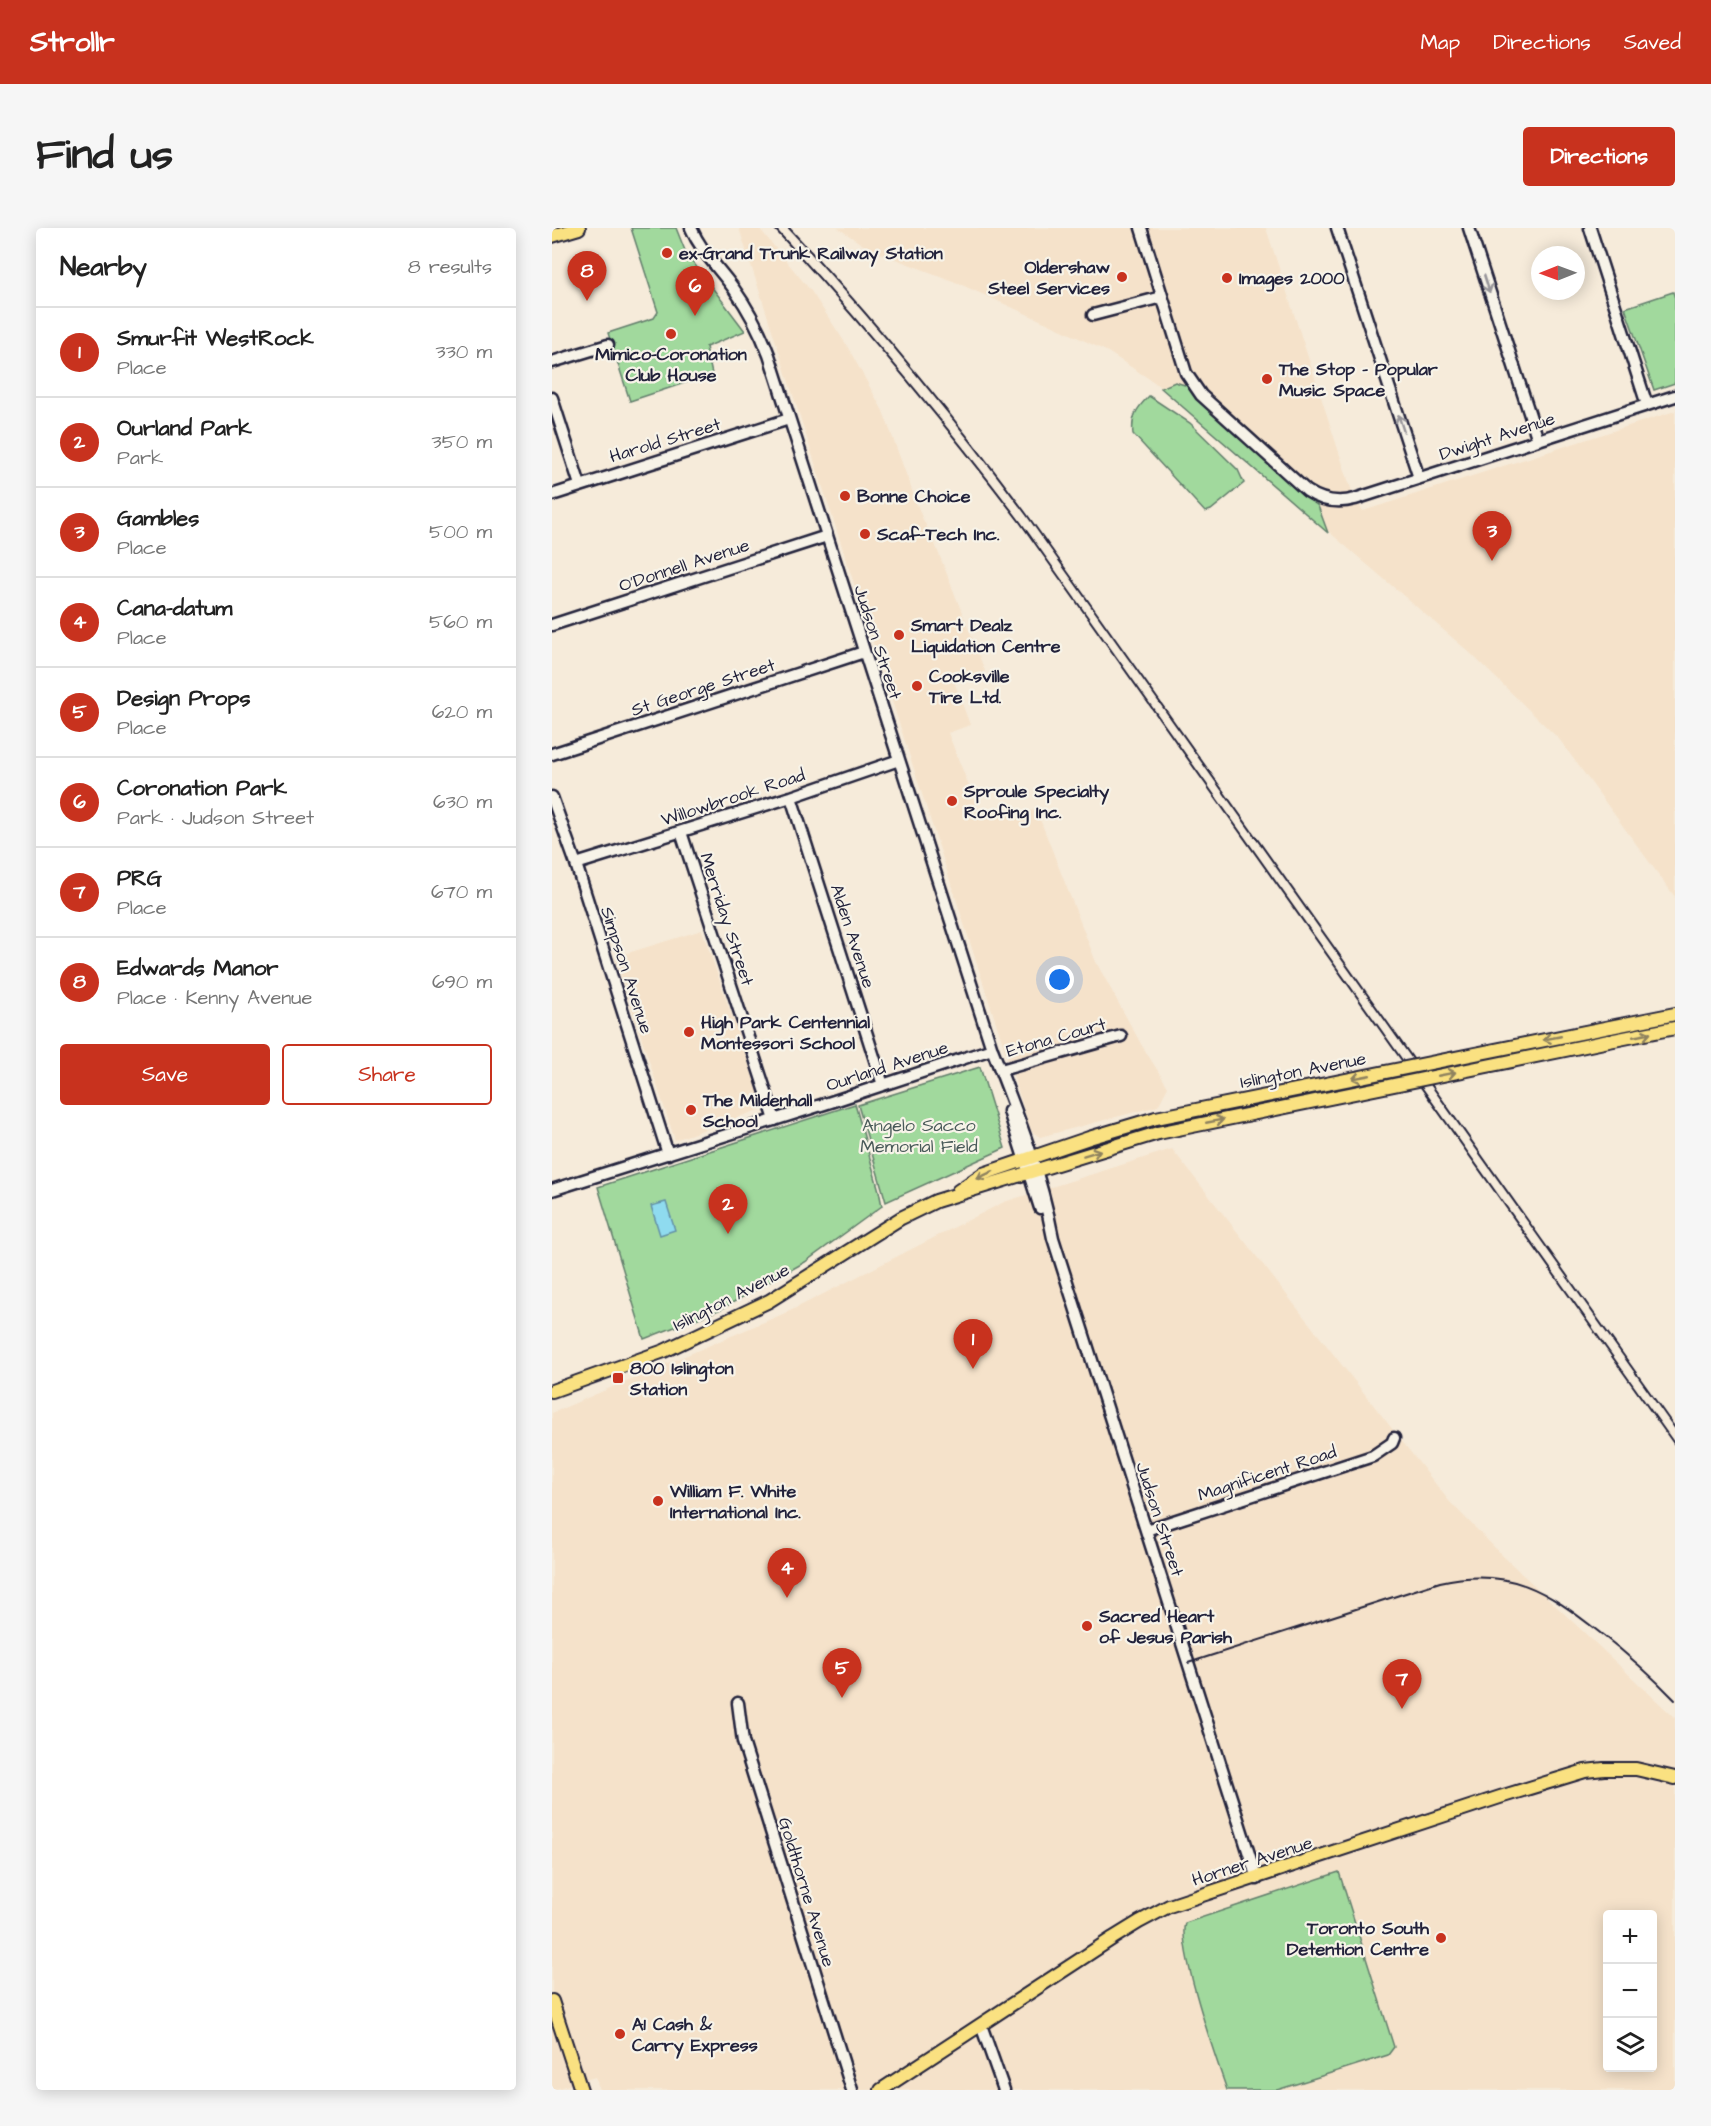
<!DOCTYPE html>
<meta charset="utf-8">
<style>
:root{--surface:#fff;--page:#f6f6f6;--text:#222;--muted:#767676;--line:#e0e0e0;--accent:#c8321e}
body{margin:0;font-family:"Architects Daughter",sans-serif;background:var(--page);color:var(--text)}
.controls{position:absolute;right:18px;bottom:18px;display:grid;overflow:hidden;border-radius:6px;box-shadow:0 3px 15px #0003}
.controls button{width:54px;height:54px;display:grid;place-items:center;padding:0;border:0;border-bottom:2px solid var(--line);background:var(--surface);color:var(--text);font:30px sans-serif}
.compass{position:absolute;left:979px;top:18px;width:54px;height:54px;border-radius:50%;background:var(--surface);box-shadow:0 3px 15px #0003;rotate:269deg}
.you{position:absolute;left:508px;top:752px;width:21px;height:21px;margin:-15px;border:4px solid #fff;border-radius:50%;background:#1a73e8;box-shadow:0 0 0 9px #1a73e833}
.badge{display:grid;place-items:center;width:39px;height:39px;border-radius:50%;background:var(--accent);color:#fff;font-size:20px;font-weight:700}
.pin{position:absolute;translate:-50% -50px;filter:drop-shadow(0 2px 3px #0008)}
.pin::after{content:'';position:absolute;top:32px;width:21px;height:18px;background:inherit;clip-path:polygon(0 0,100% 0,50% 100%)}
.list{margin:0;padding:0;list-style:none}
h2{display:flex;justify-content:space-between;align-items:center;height:78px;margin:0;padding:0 24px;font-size:26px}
h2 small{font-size:20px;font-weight:400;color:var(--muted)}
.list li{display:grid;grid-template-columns:39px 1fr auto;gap:18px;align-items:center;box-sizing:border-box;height:90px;padding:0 24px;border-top:2px solid var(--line)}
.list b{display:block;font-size:22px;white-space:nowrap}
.list p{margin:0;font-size:20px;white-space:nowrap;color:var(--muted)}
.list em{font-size:20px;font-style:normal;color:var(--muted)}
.actions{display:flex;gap:12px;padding:18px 24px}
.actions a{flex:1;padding:14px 0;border:2px solid var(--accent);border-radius:6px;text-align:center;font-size:21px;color:var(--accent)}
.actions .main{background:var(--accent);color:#fff}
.icon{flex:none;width:33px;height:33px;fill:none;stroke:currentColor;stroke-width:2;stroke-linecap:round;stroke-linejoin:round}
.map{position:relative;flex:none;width:1123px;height:1862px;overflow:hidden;border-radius:6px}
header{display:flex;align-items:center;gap:36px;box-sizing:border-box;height:84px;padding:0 30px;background:var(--accent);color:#fff}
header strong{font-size:28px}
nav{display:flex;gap:33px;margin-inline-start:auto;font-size:21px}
.intro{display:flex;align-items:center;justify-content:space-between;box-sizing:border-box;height:144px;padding:0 36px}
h1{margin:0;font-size:42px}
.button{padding:15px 27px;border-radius:6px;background:var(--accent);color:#fff;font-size:21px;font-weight:700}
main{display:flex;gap:36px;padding:0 36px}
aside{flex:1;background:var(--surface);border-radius:6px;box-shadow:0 3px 15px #0003}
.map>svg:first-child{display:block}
</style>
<header>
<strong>Strollr</strong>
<nav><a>Map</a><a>Directions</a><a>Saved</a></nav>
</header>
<div class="intro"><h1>Find us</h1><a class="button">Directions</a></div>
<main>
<aside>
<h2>Nearby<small>8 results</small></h2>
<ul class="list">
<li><span class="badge">1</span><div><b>Smurfit WestRock</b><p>Place</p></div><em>330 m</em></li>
<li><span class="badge">2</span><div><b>Ourland Park</b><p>Park</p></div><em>350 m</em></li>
<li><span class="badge">3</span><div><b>Gambles</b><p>Place</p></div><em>500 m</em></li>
<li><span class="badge">4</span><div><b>Cana-datum</b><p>Place</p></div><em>560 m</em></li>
<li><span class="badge">5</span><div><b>Design Props</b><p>Place</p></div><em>620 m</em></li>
<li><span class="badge">6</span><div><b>Coronation Park</b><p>Park · Judson Street</p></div><em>630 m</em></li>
<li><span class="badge">7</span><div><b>PRG</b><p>Place</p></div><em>670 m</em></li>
<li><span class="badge">8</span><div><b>Edwards Manor</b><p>Place · Kenny Avenue</p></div><em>690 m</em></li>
</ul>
<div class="actions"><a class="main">Save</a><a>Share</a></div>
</aside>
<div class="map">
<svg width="1123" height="1862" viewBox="0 0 1123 1862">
<rect width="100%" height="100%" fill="#f6ebda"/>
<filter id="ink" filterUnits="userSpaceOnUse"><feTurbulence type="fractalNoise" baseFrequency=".0167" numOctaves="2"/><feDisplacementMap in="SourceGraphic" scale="12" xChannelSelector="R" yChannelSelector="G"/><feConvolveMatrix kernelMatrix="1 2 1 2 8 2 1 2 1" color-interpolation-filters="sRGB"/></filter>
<g filter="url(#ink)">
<!-- built -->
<path fill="#f5e2ca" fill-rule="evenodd" d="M187 0H207L259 63 294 116 331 183 369 287 383 316 433 443 403 456 418 497 396 505 428 586 454 579 466 588 484 581 544 734 589 816 616 859 606 878 488 909 479 903Z
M286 0H714L797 255 803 271 811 283 1123 183V669L1007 511 916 423 602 154 556 124 508 101 401 53 317 21Z
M150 702 212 880 123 912 63 729Z
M620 921 897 1273 952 1329 1123 1490V1862H48L43 1849 0 1862V1185L240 1082 452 974ZM1056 1686H1100V1840H1056Z"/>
<!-- green -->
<path fill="#a1d99d" stroke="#627e6c" stroke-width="1.5" d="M79 0H124L134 25 193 103 154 119 160 146 78 173 56 105 102 90 106 84Z
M1121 64 1123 70V155L1102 162 1073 80Z
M623 154 636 158 645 170 746 263 766 278 776 305 609 160Z
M597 168 638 195 686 242 692 255 659 282 653 284 581 206C579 189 584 181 597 168Z
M428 839 453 920 334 974 306 877Z
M303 876 327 963 330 978 253 1034 169 1081 92 1111 46 959Z
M787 1644 842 1819 836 1827 725 1862H675C665 1834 625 1719 633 1695Z"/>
<!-- water -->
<path fill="#8fdbef" stroke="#6391a7" stroke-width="1.5" d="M114 974 123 1002 108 1007 99 978Z"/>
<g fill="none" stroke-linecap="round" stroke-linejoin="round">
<defs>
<path id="minor" d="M139 0C149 24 167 40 182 61 197 82 208 103 217 127L440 821C464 882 489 945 501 1010L705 1651
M589 0 634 145 649 167 755 263C770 273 785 276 803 271L1123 168
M785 0 867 250
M917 0 986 212
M1038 0 1095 177
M541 87 610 69
M0 134 56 117
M0 170 28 257
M0 267 237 191
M0 397 275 308
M0 526 312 424
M0 569 24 636 116 926
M239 569 331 857
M129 604 223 892
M24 636 239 569 347 532
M449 842 569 808
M457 883 488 980
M0 962 282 873 440 821
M594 1302 821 1228 840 1215 842 1210
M186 1475 191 1514 300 1862
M429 1797 452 1862"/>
<path id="major" d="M0 8 27 0
M1058 799 1123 786
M1057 813 1123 800
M406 963 431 946 537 910 604 890
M0 1163 112 1123 217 1073 349 990 384 973 606 905
M0 1773 29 1862
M329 1862 561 1710 587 1694 617 1678 948 1569 1033 1543 1052 1541H1084L1123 1550"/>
</defs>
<!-- minor casing -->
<use href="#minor" stroke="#22223b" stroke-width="15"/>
<!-- major casing -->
<use href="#major" stroke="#22223b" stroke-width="16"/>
<!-- minor -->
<use href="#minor" stroke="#f7f3e8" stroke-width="10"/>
<!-- major -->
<use href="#major" stroke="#fae181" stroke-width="12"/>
<!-- rail -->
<path stroke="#22223b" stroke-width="2" d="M222 0C308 94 390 191 468 294L1123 1217
M237 0C322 92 401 187 475 287L1123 1200
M636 1435 888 1354C958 1339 994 1362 1047 1404 1074 1425 1099 1447 1123 1472"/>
<defs>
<path id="major-bridge" d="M604 890 1058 799
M606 905 1057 813"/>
</defs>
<!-- major-bridge casing -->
<use href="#major-bridge" stroke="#22223b" stroke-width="16" stroke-linecap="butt"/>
<!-- major-bridge -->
<use href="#major-bridge" stroke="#fae181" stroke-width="12"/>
</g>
<!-- one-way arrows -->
<defs><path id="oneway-shaft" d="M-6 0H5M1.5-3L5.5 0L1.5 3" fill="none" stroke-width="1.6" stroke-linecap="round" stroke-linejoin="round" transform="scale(1.5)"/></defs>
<g stroke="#97959a">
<use href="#oneway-shaft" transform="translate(935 56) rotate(72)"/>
<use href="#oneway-shaft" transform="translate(849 195) rotate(-108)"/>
</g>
<g stroke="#8e825e">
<use href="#oneway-shaft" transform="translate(1090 807) rotate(-11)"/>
<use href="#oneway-shaft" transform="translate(1000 810) rotate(169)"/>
<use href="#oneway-shaft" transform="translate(895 846) rotate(-11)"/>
<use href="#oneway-shaft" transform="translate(809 849) rotate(169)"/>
<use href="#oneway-shaft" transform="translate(663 893) rotate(-11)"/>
<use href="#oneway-shaft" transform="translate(540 925) rotate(-17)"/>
<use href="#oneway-shaft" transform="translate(433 947) rotate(155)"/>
</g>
</g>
<!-- markers -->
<g fill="#c8321e" stroke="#f7f3e8" stroke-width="2">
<circle cx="115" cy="25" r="6"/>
<circle cx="570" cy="49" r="6"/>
<circle cx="675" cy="50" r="6"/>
<circle cx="119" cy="106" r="6"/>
<circle cx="715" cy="151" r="6"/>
<circle cx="293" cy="268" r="6"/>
<circle cx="313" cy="306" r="6"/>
<circle cx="347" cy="407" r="6"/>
<circle cx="365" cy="458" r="6"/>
<circle cx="400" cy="573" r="6"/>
<circle cx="137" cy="804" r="6"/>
<circle cx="139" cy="882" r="6"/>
<rect x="60" y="1144" width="12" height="12" rx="3"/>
<circle cx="106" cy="1273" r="6"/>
<circle cx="535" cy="1398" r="6"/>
<circle cx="889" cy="1710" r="6"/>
<circle cx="68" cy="1806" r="6"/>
</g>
<g text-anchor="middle" stroke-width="4.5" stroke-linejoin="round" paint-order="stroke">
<!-- poi labels -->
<g font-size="18" font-weight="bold" fill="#22223b" stroke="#f7f3e8" text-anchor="start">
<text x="127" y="31">ex-Grand Trunk Railway Station</text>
<text x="558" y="45" text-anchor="end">Oldershaw<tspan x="558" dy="21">Steel Services</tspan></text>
<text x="687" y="56">Images 2000</text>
<text x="119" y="132" text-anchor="middle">Mimico-Coronation<tspan x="119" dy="21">Club House</tspan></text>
<text x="727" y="147">The Stop - Popular<tspan x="727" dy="21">Music Space</tspan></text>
<text x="305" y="274">Bonne Choice</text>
<text x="325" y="312">Scaf-Tech Inc.</text>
<text x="359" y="403">Smart Dealz<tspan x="359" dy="21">Liquidation Centre</tspan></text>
<text x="377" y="454">Cooksville<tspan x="377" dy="21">Tire Ltd.</tspan></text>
<text x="412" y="569">Sproule Specialty<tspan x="412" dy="21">Roofing Inc.</tspan></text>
<text x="149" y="800">High Park Centennial<tspan x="149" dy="21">Montessori School</tspan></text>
<text x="151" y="878">The Mildenhall<tspan x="151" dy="21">School</tspan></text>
<text x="78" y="1146">800 Islington<tspan x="78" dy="21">Station</tspan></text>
<text x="118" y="1269">William F. White<tspan x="118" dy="21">International Inc.</tspan></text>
<text x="547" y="1394">Sacred Heart<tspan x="547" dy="21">of Jesus Parish</tspan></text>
<text x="877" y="1706" text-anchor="end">Toronto South<tspan x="877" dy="21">Detention Centre</tspan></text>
<text x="80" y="1802">A1 Cash &amp;<tspan x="80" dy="21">Carry Express</tspan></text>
</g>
<!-- street labels -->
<g font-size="18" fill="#22223b" stroke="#f7f3e8">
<text transform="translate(945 208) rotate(-18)" y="6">Dwight Avenue</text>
<text transform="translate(113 212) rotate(-17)" y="6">Harold Street</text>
<text transform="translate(132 337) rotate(-18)" y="6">O'Donnell Avenue</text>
<text transform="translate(326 414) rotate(72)" y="6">Judson Street</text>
<text transform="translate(151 459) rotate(-18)" y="6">St George Street</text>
<text transform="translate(181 569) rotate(-18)" y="6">Willowbrook Road</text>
<text transform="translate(175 691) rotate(72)" y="6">Merriday Street</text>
<text transform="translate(301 708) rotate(72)" y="6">Alden Avenue</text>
<text transform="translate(75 742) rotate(72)" y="6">Simpson Avenue</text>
<text transform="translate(504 809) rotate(-16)" y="6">Etona Court</text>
<text transform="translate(335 838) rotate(-18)" y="6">Ourland Avenue</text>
<text transform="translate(751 842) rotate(-11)" y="6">Islington Avenue</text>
<text transform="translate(179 1069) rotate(-27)" y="6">Islington Avenue</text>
<text transform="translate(715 1245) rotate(-18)" y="6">Magnificent Road</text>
<text transform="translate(608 1291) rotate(72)" y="6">Judson Street</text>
<text transform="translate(700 1633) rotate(-18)" y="6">Horner Avenue</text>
<text transform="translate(255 1664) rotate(73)" y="6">Goldthorne Avenue</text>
</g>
<!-- park labels -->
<g font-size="18" fill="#485958" stroke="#f7f3e8">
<text x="367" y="903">Angelo Sacco<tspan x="367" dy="21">Memorial Field</tspan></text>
</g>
</g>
</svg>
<div class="controls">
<button>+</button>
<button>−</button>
<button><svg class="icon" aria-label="layers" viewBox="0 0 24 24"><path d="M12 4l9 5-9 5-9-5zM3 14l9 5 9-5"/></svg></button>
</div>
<svg class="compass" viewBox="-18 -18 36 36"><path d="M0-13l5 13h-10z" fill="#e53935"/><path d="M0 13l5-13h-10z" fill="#767676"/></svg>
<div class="you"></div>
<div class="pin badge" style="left:421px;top:1141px">1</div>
<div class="pin badge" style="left:176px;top:1006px">2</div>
<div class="pin badge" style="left:940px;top:333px">3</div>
<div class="pin badge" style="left:235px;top:1370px">4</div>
<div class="pin badge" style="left:290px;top:1470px">5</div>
<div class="pin badge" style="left:143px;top:88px">6</div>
<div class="pin badge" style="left:850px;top:1481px">7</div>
<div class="pin badge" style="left:35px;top:73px">8</div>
</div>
</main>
